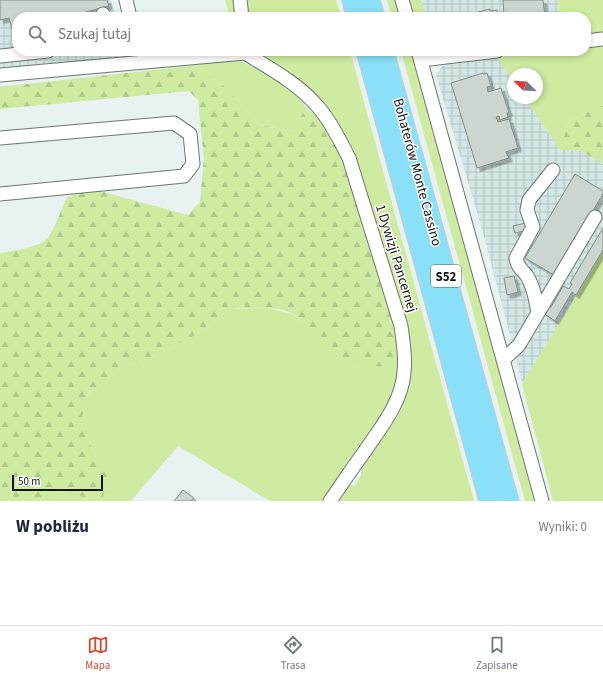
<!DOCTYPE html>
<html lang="pl">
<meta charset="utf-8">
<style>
:root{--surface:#fff;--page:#f6f6f7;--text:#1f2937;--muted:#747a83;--line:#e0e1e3;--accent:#d54933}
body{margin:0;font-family:"Source Sans 3",sans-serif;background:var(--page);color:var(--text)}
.compass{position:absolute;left:507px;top:68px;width:36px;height:36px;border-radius:50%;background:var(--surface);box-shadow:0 2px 6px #0003;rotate:294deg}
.scale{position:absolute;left:12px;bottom:10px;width:91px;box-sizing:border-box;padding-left:4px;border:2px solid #131616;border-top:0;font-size:11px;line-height:14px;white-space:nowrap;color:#131616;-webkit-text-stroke:3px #fff;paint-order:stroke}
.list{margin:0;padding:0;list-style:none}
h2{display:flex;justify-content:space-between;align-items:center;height:52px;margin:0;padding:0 16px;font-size:17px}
h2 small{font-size:13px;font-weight:400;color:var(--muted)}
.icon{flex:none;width:22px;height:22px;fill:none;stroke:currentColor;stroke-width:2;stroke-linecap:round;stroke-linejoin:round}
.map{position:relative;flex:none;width:603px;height:501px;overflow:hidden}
.search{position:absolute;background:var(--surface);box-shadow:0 2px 6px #0003;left:12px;right:12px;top:12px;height:44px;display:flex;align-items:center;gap:10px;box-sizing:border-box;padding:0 14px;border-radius:16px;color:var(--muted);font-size:15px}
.sheet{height:124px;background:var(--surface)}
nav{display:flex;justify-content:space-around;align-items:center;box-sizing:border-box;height:56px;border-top:1px solid var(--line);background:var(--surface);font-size:11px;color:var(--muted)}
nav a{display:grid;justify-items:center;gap:2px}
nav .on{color:var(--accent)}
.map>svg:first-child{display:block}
</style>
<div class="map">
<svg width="603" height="501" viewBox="0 0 603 501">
<defs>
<pattern id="industrial-grid" width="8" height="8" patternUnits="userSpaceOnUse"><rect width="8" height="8" fill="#d3e7e5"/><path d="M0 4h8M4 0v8" fill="none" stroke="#b4c5c4"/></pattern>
<pattern id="forest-firs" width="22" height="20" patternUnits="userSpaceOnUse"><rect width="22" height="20" fill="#cfeba1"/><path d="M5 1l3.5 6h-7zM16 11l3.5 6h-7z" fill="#b1c98a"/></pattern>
<filter id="shadow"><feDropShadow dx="3.5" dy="3.5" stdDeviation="0" flood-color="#0004"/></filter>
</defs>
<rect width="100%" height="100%" fill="#e7f2f1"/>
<!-- industrial -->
<path fill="url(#industrial-grid)" d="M0 0H111L116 17H17V51H125L127 57 0 70Z
M421 0H558L560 17H426Z
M497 57 513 81V98H525L560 150H579L603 164V252L522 384 514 350 481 225 436 75 442 66Z"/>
<!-- green -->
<path fill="#cfeba1" d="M225 0H234L236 17H230Z
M245 0H336L341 17H246Z
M387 0H399L404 17H392Z
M404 0H421L426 17H420L407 9Z
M558 0H603V35L586 37V17H560Z
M603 45V105L569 121 560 150 525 98H537V74H513V81L497 57 546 51H586V46Z
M256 51H350L474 501H337L347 486 355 485 361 475V467L400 410 406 394 410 371 349 145Z
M401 51H414L538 501H525Z
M235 60C264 69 291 85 308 110L303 113 293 131 259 125 229 91 198 65Z
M603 252V501H553L522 384Z
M268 308 292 314 304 323 313 337 377 366 398 364C399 397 376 424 358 450 346 467 334 484 322 501H270L178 446 131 501H102L105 491 108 477 96 458 81 422 88 395 123 367 159 354 205 330 229 309Z
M70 488 88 501H50L55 490Z"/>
<!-- forest -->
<path fill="url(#forest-firs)" d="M198 65 229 91 259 125 293 131 303 113 308 110 314 113 322 122 345 166 368 238 391 316 397 344 398 364C391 365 383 367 376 366 357 364 326 352 313 337 306 328 303 320 293 314 278 305 247 308 229 309L205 330 159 354 123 367 88 395 81 422 96 458 108 477 105 491 102 501H88L69 488 55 490 50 501H0V253C15 250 32 249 45 241 52 236 63 206 67 197L92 189 188 215 200 202 204 159 198 100 189 91 0 109V87Z
M603 105V164L579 150H560L569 121Z"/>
<!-- building -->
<path fill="#ccd5cf" stroke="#858d88" filter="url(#shadow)" d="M0 0H107L109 6 82 13 83 17H17V46L9 18 0 20Z
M503 0H543L545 17H478V12L490 9V11L497 10V17L504 16Z
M483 73V74L487 73 491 86 487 87 488 92 501 88 509 113H507L508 117 500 120 499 116 496 117 498 122 509 119 518 148 506 152 509 158 477 168 451 83Z
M575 174 603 191V194L554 275 525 258Z
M526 223 528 230 515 233 513 226Z
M603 228V250L576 295 572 292 555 321 546 315 544 311 546 308 551 307 563 286 569 289 572 284 570 283Z
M514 276 518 292 507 295 504 278Z
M183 490 194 498 191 501H174Z"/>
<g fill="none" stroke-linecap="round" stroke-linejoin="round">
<defs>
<path id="minor" d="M126 0 130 17
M240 0 242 17
M402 0 407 17
M103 14 104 17
M586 41 603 39
M418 51 542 501
M245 53C271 69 299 84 319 108 332 123 340 141 349 158L401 326C403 341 406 357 404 372 402 402 381 427 365 451 353 467 342 484 330 501
M0 56 48 51
M421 60 497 51
M0 75 245 53
M0 138 174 123 190 134 193 164 184 176 0 194
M538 313C536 301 534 287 527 276 522 269 517 267 516 258L533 227 527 210 529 200 553 170
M503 360 519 345 595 217"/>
<path id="highway" d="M352 0 356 17
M370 0 375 17
M366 51 489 501
M384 51 509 501"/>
</defs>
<!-- minor casing -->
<use href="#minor" stroke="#6c7674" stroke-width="15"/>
<!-- highway casing -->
<use href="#highway" stroke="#cbcccc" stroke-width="21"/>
<!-- minor -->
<use href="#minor" stroke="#fff" stroke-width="13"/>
<!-- highway -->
<use href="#highway" stroke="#8be0f9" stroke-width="19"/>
</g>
<g text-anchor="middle" stroke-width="3" stroke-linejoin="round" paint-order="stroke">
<!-- shield labels -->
<rect fill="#fff" stroke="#5a5c5c" stroke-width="1" x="431" y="265" width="30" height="22" rx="3"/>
<g font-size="13" font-weight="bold" fill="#131616">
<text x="446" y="281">S52</text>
</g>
<!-- street labels -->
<g font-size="14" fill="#131616" stroke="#fff">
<text transform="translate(418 172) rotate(75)" y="5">Bohaterów Monte Cassino</text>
<text transform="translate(397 258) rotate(73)" y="5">1 Dywizji Pancernej</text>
</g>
</g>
</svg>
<svg class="compass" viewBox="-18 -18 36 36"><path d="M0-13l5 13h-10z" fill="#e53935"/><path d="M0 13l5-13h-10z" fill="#747a83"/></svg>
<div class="scale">50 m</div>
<div class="search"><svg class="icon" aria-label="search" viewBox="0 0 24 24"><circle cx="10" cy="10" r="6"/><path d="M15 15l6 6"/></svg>Szukaj tutaj</div>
</div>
<section class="sheet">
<h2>W pobliżu<small>Wyniki: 0</small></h2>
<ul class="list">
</ul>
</section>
<nav>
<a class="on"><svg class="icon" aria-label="map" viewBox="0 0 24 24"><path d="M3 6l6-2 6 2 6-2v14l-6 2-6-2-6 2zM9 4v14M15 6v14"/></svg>Mapa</a>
<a><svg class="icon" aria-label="directions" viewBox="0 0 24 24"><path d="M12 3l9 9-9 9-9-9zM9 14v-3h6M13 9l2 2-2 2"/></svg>Trasa</a>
<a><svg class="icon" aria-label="saved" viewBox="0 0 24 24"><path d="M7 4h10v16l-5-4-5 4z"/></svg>Zapisane</a>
</nav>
